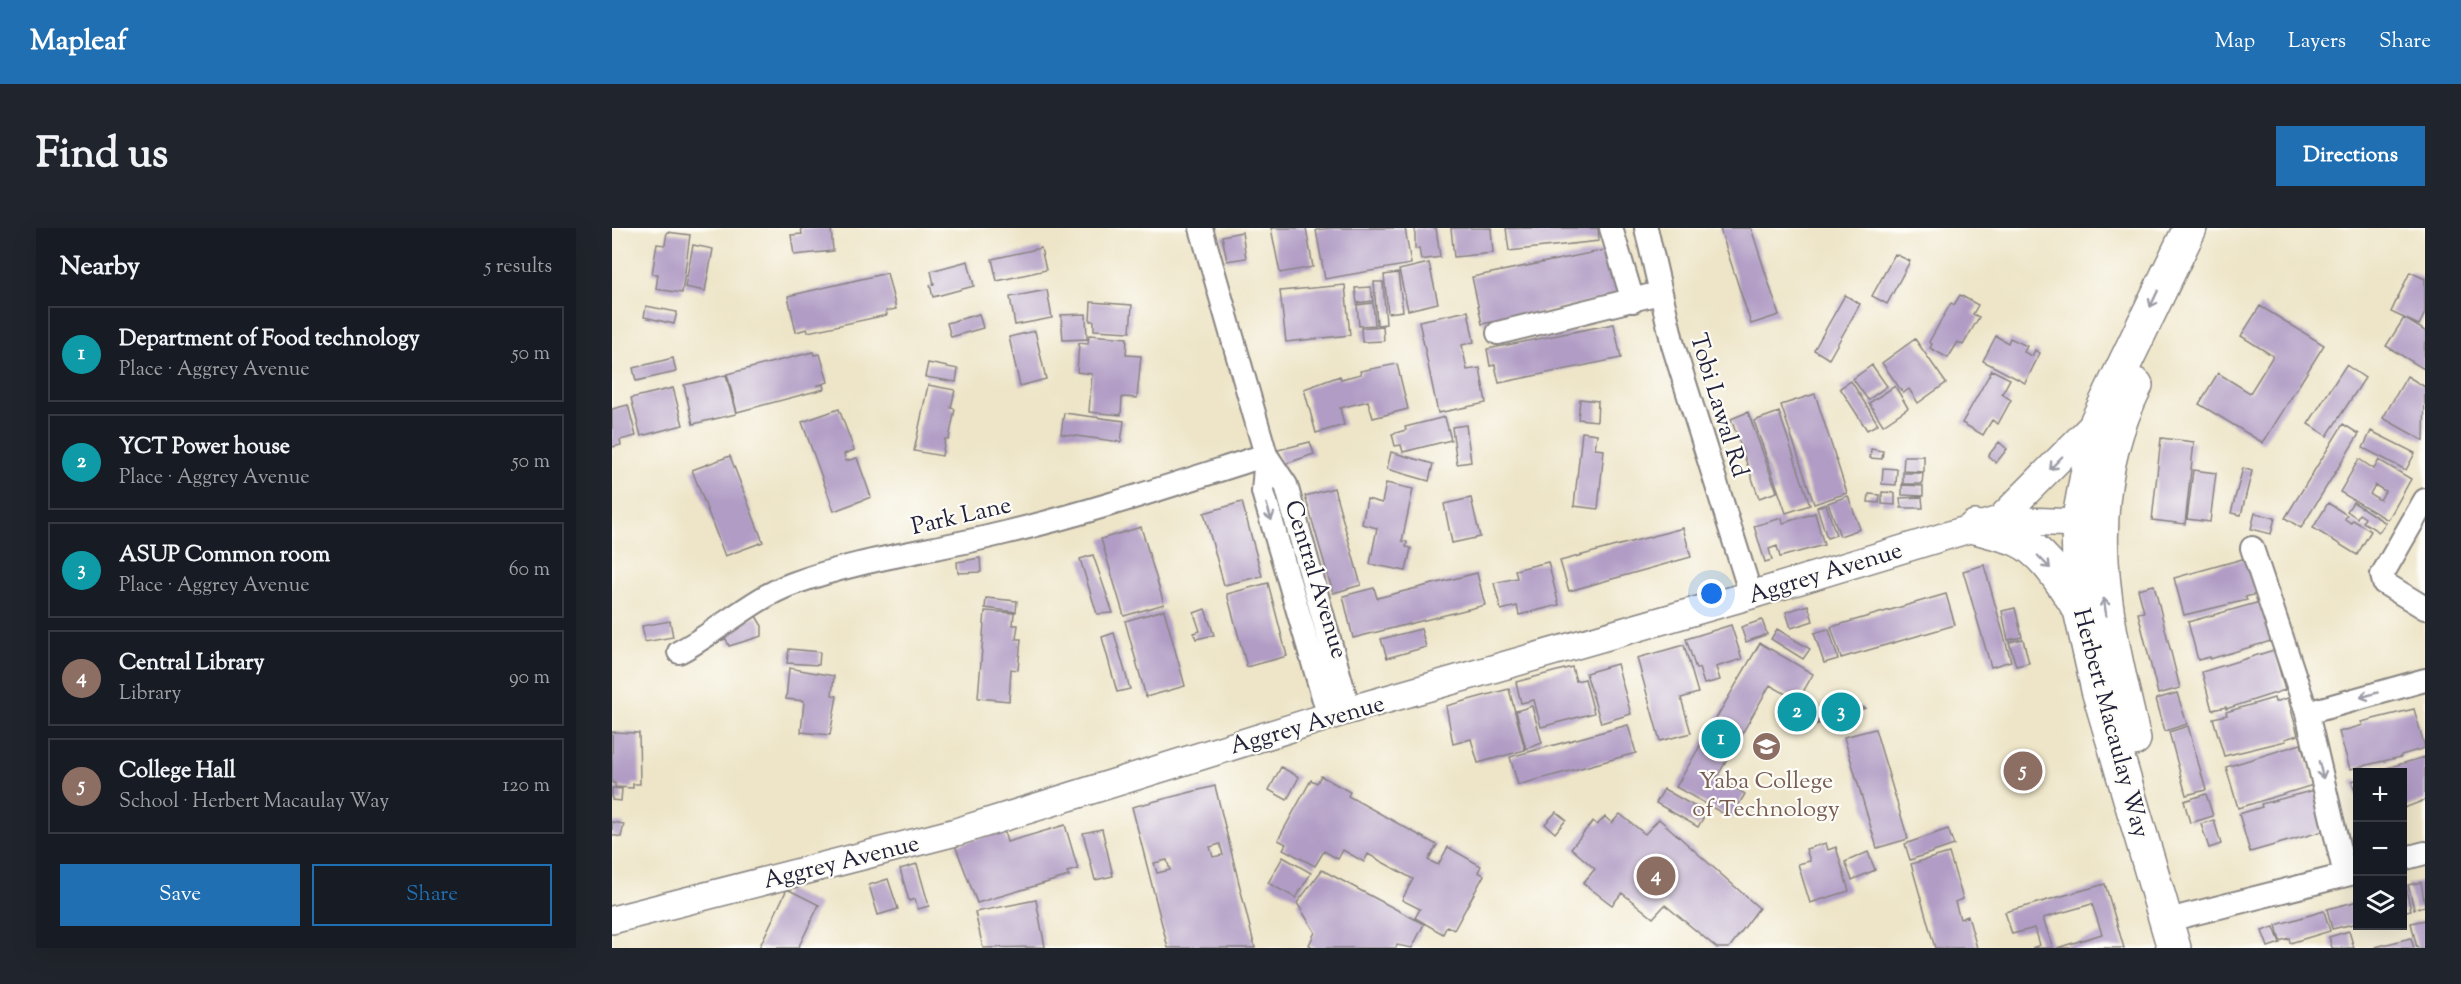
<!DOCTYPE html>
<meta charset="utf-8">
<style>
:root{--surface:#171b24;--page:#20242c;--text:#f1f3f6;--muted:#9ea1a6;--line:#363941;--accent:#1f6fb2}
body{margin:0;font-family:"Sorts Mill Goudy",serif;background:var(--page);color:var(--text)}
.controls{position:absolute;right:18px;bottom:18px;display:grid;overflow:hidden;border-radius:0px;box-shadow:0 6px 24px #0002}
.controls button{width:54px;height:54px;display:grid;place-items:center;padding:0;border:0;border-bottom:2px solid var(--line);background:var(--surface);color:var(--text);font:30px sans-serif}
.you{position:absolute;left:1100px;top:366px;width:21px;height:21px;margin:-15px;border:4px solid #fff;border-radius:50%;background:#1a73e8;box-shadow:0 0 0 9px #1a73e833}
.badge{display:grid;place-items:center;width:39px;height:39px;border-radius:50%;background:var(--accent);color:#fff;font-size:20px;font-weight:700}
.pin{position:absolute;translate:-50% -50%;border:3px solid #fff;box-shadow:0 2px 6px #0006}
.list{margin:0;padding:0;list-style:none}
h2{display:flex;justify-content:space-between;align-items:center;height:78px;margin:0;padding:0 24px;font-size:26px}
h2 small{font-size:20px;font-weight:400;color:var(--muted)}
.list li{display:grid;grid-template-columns:39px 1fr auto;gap:18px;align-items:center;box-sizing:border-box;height:96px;margin:0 12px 12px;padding:0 12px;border:2px solid var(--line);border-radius:0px}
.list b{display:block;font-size:22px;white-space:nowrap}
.list p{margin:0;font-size:20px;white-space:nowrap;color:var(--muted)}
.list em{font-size:20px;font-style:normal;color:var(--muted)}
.actions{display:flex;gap:12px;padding:18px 24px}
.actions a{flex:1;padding:14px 0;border:2px solid var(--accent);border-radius:0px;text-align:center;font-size:21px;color:var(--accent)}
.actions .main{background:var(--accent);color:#fff}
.icon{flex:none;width:33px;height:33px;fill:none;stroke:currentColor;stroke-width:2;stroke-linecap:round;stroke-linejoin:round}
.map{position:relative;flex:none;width:1813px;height:720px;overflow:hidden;border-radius:0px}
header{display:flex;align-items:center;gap:36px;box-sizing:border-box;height:84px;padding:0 30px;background:var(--accent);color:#fff}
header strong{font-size:28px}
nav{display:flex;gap:33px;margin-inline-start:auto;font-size:21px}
.intro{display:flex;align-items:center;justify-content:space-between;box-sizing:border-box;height:144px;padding:0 36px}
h1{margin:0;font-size:42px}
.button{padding:15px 27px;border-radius:0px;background:var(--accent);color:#fff;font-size:21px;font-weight:700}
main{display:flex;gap:36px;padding:0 36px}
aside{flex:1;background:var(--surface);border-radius:0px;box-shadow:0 6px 24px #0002}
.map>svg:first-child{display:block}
</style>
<header>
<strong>Mapleaf</strong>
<nav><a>Map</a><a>Layers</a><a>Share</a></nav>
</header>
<div class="intro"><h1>Find us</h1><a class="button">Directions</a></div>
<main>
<aside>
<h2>Nearby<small>5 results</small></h2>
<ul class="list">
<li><span class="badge" style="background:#0f9aa8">1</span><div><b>Department of Food technology</b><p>Place · Aggrey Avenue</p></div><em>50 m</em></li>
<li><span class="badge" style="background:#0f9aa8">2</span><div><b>YCT Power house</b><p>Place · Aggrey Avenue</p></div><em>50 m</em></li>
<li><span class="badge" style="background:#0f9aa8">3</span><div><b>ASUP Common room</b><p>Place · Aggrey Avenue</p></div><em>60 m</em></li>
<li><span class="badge" style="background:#8d6e63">4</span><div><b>Central Library</b><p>Library</p></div><em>90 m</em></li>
<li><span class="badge" style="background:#8d6e63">5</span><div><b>College Hall</b><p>School · Herbert Macaulay Way</p></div><em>120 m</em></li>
</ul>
<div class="actions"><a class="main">Save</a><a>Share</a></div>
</aside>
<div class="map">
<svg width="1813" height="720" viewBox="0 0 1813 720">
<rect width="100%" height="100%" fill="#fdfcf7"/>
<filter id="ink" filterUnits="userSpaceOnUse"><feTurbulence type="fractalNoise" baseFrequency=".0167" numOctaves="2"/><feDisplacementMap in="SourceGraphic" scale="12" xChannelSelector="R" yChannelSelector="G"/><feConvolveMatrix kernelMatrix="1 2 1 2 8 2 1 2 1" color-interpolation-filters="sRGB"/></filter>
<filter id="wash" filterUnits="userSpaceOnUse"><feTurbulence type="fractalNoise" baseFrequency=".008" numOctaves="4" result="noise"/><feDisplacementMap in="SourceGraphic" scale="24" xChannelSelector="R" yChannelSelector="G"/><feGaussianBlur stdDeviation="1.35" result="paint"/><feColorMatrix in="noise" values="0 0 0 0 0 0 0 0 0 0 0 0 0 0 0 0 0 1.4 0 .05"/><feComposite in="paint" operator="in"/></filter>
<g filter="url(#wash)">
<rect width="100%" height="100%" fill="#eee5c8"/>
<g id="blocks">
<!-- building -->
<path fill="#b19cc5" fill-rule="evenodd" d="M189 0H219L221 23 182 27 179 7 190 6Z
M659 0H694L701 39 668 45Z
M717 0H793L799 36 713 51 704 2Z
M803 0H824L828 29 809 32 807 20 803 21Z
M839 0H879L881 25 842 29Z
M894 0H986L987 13 897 23Z
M1111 0H1139L1167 87 1139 96 1108 1Z
M55 4 78 7 70 65 44 61 46 46H40L45 16 53 17Z
M630 4 634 30 615 33 610 8Z
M81 17 101 21 93 63 73 59Z
M429 20 434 42 385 53 380 31Z
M993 22 1002 50 1009 49 1013 67 870 96 860 49Z
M1283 26 1298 33 1275 76 1260 68Z
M356 33 362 58 321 69 318 57 322 56 319 43Z
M817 35 826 75 796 82 787 42Z
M1798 44 1813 51V85L1807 97 1779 84Z
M275 45 284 81 274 83 275 87 196 104 195 101 184 104 176 68Z
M786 45 791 83 776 85 772 47Z
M762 54H771L774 96 765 97Z
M733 57 738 107 674 114 668 63Z
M759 59 761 73 745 75 743 60Z
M435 62 440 90 403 97 398 69Z
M1233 67 1248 76 1217 131 1202 122Z
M1348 67 1366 77 1361 86 1367 89 1351 117 1346 114 1336 130 1318 120 1320 116 1317 114 1339 75 1342 77Z
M479 74 520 77 518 104 482 102V93H478Z
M761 75 763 97 747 98 745 77Z
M34 78 65 84 62 96 32 89Z
M1648 78 1712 117 1651 215 1587 176 1606 145 1638 165 1661 128 1629 108Z
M856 83 862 114 850 117 855 142 868 140 874 175 826 185 807 93Z
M367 86 371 100 339 109 335 95Z
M474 86 475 111 451 112 449 87Z
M1792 90 1813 103 1812 141 1774 118Z
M1002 96 1009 130 887 155 883 137 878 138 875 121Z
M771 98 772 113 750 114 749 100Z
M423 103 434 151 408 158 397 109Z
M477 107 515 110 514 127 529 128 525 170 510 169 509 187 477 184 480 146 465 144 467 115 476 116Z
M1384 108 1396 115 1398 110 1415 118 1412 124 1420 128 1423 122 1428 125 1413 155 1371 133Z
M1303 111 1334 155 1306 175 1297 161 1291 165 1270 135Z
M201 124 202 127 208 126 216 154 204 158 211 156 212 161 125 184 115 146Z
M61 130 64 144 24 153 21 140Z
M316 135 346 141 344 154 313 149Z
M785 136 796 181 761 190 756 173 728 180 732 197 704 205 692 161 728 148 729 151 749 146 748 143Z
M1260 137 1275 158 1256 172 1241 151Z
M1734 137 1753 150 1715 208 1696 196Z
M1380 142 1398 151 1390 166 1399 172 1386 196 1380 192 1371 207 1350 195Z
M114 147 124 186 81 196 72 157Z
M1795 148 1813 159 1812 213 1771 190Z
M1239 153 1266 196 1255 202 1228 160Z
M316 157 343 162 339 180 343 181 337 211H333L330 228 302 223Z
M1283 158 1296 180 1271 197 1257 175Z
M61 160 71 197 29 208 19 170Z
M1203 166 1235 265 1202 276 1169 177Z
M968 171 986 173 985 193 966 191Z
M16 177 24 208 8 212 9 217 0 219V181Z
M227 181 242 222 232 226 234 233 245 230 259 269 222 283 190 194Z
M1136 184 1165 264 1147 270 1119 191Z
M1167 184 1198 277 1174 285 1142 193Z
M452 185 512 193 509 214 449 206Z
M833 189 839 212 791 224 789 217 783 218 780 206 794 202 793 199Z
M1731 196 1747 206 1689 300 1673 290Z
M854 197 859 234 845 236 840 199Z
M1759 203 1803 225 1794 242 1751 220Z
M970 204 985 206 983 221 992 222 986 281 962 278Z
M1549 210 1582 214 1573 296 1540 292Z
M698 214 702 226 670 237 666 222Z
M1387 214 1395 221 1384 235 1376 228Z
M1259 221 1271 223 1270 231 1258 230Z
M779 224 821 236 817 253 775 241Z
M118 228 151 314 113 328 80 242Z
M1292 228H1312V244L1291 243Z
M1747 231 1762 241 1767 232 1799 251 1776 292 1728 264ZM1763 257 1773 263 1768 272 1758 266Z
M1271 240 1285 241 1284 257 1270 256Z
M1631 240 1640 243 1629 287 1619 285Z
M1581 242 1604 245 1598 294 1575 291Z
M1291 245H1311L1310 256H1291Z
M774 255 801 261 790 313 795 314 794 319 799 320 794 343 758 336 765 300 750 296 755 271 770 275Z
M1290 257 1311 258V268L1290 267Z
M722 260 749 357 721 365 693 268Z
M1270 264 1283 265V277L1270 276Z
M1257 266 1268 267 1267 275 1256 274Z
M1236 268 1248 301 1228 308 1216 275Z
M1310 269 1311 280H1289L1288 270Z
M859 270 868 309 840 315 832 276Z
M630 274 650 348 612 357 592 285Z
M1741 274 1774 295 1767 304 1751 294 1753 290 1747 286 1745 290 1735 283Z
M1716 275 1735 287 1733 291 1739 295 1741 292 1759 303 1745 327 1701 300Z
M1214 276 1224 307 1215 310 1205 279Z
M1203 285 1212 317 1168 329 1165 318 1157 321 1160 332 1153 334 1142 298 1170 290 1171 295Z
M1643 285 1663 290 1659 306 1639 301Z
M529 299 552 376 512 388 489 311Z
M1071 300 1079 329 957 363 948 333Z
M481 327 501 385 485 386 468 331Z
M368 330 369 344 346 345 345 334Z
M1634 330 1645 366 1633 369 1635 372 1572 387 1562 350Z
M936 334 947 377 907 387 905 378 889 382 882 355 905 350 903 342Z
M1372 337 1399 433 1379 439 1351 343Z
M865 345 873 377 741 410 731 368 762 360 765 370Z
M656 355 675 428 635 439 615 366Z
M1542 357 1568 460 1546 466 1526 385 1532 384 1526 361Z
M1334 366 1343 397 1229 430 1219 399Z
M374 370 405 373 404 384 373 380Z
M1648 374 1659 413 1598 431V429L1586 432 1576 394Z
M1196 377 1201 393 1179 400 1174 384Z
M1403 380 1410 409 1396 412 1390 383Z
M593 381 602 407 584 411 582 405 588 403 582 385Z
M552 382 573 458 534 469 513 393Z
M373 383 402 385 401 397H406L404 411H409L406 442 399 441 397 473 366 470Z
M144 388 150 398V408L117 418 114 411 106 413 103 404 110 398Z
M1150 392 1155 406 1134 414 1129 399Z
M58 393 61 409 33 414 30 398Z
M1119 397 1130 431 1104 439 1108 452 1092 456 1087 440 1084 441 1074 411Z
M809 401 814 419 775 430 769 411Z
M1165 401 1198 421 1191 431 1159 411Z
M1217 401 1226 431 1212 435 1202 405Z
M502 405 518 461 505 464 490 409Z
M1411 411 1417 435 1404 438 1397 414Z
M1148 415 1201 446 1186 473 1158 457 1105 549 1133 566 1119 590 1064 559Z
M1072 417 1086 465 1069 470 1079 505 1048 513 1025 430Z
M177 421 208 424 207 437 175 435Z
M1662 422 1673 462 1614 481V479L1600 482 1590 444Z
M1005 436 1019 486 989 495 974 445Z
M960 439 964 453 973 451 982 485 929 499 922 472 909 475 904 454Z
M177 440 222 448 220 467 225 468 218 507 189 504 192 473 174 471Z
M897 461 913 522 866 535 859 511 841 516 834 478Z
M1565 465 1575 496 1553 503 1544 471Z
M1662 470 1663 474 1676 470 1686 507 1673 511 1674 513 1612 528 1601 490 1615 487 1614 484Z
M1181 474 1194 481 1188 494 1175 488Z
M1237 477 1254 480 1205 496 1202 487Z
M920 478 930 515 914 521 904 483Z
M1802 481 1813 520 1789 527V529L1738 541 1727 504 1751 497 1749 494Z
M1016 497 1024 525 906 557 898 529Z
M1576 498 1594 562 1574 567 1557 504Z
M1263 501 1296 611 1265 620 1232 509Z
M0 504 27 505 28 556H21V560L3 559V555H0Z
M1689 516 1701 557 1626 580 1614 539Z
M1813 529V572L1790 581V544H1761Z
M669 539 687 549 675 572 657 562Z
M709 548 738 564 736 568 825 617 816 632 826 637 836 619 869 638 866 644 872 647 842 702 835 698 831 706 803 690 808 681 790 672 801 651 756 626 752 634 731 622 726 631 712 623 703 638 671 621 674 616 666 612 699 552 705 555Z
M1746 551V570H1745L1740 553Z
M603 558 643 720H556L520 579ZM608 616 611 627 601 629 598 619ZM555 632 558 642 545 645 542 635Z
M0 560 10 561 9 573 0 572Z
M1052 561 1094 585 1086 599 1044 575Z
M1703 562 1715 602 1638 624 1627 586 1650 579 1649 576Z
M1594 566 1601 588 1578 595 1572 573Z
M944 584 954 592 943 605 933 596Z
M1008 586 1033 606 1047 591 1147 680 1117 720H1105L1053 677 1041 690 1010 665 1000 677 971 655 983 641 959 620 981 593 985 597 993 589 1000 595Z
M1602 592 1609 616 1597 620 1589 596Z
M0 594 12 596 9 609 0 607Z
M453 597 466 641 455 644 457 648 365 675 343 617 392 603 395 614Z
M490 601 501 648 483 652 471 605Z
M1336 601 1342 617 1298 632 1293 616Z
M1214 615 1216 622 1224 619 1237 663 1198 675 1186 636 1198 633 1194 621Z
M1256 624 1263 642 1240 652 1233 634Z
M1337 625 1351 671 1343 674 1348 691 1356 688 1365 720H1323L1299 636Z
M671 629 699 645 684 670 656 655Z
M305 636 317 678 306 681 303 671 297 673 288 641Z
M710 642 812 696 800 720 785 717 784 720H703L697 717 703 704 685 675Z
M276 651 286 681 266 687 257 657Z
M1809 654 1813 678 1802 681 1796 657Z
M1493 656 1512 720H1445L1490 706 1480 676 1431 690 1441 720H1420L1428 717 1423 700 1400 706 1393 684Z
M175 661 207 677 186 720H147Z
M1794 661 1799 682 1790 684V662Z
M424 672 433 719 371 720 363 684Z
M1746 673V695L1720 701 1715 681Z
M1712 683 1718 703 1678 715 1677 710 1668 713 1664 697Z
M1813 692V720H1805L1799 695Z
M1662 699 1668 715 1656 719 1650 703Z
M1737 703 1742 720H1720L1717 709Z
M1799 710 1802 720H1763V719Z"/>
</g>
</g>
<g filter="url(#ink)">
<use href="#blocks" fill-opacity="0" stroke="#888482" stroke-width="1.5"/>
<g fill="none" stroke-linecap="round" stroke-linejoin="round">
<defs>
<path id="minor" d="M589 0 654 227 674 257 737 482
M999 0 1021 73
M1034 0 1061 117 1139 367
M886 105 1048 65
M654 227 651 264 717 489
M1813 272 1770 347 1772 355 1813 380
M1640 320 1695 485 1733 647
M67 424C106 404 139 371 180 356 247 331 319 323 388 306 478 285 566 255 654 227
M1695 485 1813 452
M1790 631 1813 625
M1572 688 1746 644"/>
<path id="tertiary" d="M1387 292 1485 193
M0 692 344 604 737 482 1139 367 1387 292 1466 295"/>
<path id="trunk" d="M1363 299C1377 303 1392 306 1404 311 1433 323 1452 358 1468 382
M1522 511C1493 390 1465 275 1524 157
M1562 720 1486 462 1468 382 1466 295 1485 193 1578 0"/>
</defs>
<!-- minor casing -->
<use href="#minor" stroke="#888482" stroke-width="26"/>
<!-- tertiary casing -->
<use href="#tertiary" stroke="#888482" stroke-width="30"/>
<!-- trunk casing -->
<use href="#trunk" stroke="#888482" stroke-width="36"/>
<!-- minor -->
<use href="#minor" stroke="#fff" stroke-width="22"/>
<!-- tertiary -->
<use href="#tertiary" stroke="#fff" stroke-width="27"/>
<!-- trunk -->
<use href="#trunk" stroke="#fff" stroke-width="33"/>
</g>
<!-- one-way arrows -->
<defs><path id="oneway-shaft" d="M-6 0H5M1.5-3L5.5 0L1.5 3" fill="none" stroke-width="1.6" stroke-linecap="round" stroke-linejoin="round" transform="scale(1.5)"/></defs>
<g stroke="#9c9ca7">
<use href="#oneway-shaft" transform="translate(1542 71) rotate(115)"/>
<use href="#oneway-shaft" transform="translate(1444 235) rotate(134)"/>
<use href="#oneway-shaft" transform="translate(657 284) rotate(73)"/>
<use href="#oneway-shaft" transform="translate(1432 334) rotate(46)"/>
<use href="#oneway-shaft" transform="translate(1493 379) rotate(-98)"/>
<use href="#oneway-shaft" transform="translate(1757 467) rotate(164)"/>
<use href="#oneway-shaft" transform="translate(1709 542) rotate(76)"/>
</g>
</g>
<!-- icons -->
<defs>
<symbol id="university-disc" viewBox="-11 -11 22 22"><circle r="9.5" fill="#8d6e63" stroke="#fdfcf7"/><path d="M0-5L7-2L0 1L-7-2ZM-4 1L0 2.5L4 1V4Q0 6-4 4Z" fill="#fff"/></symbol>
</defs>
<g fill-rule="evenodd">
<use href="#university-disc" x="1138" y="502" width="33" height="33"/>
</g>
<g text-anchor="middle" stroke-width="4.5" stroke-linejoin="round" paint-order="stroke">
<!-- street labels -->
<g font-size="24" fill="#22223b" stroke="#fdfcf7">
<text transform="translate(1108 177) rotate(73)" y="8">Tobi Lawal Rd</text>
<text transform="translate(349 287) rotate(-13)" y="8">Park Lane</text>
<text transform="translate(1213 344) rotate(-17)" y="8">Aggrey Avenue</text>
<text transform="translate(705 351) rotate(73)" y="8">Central Avenue</text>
<text transform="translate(1500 495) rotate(75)" y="8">Herbert Macaulay Way</text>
<text transform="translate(695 496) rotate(-16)" y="8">Aggrey Avenue</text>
<text transform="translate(229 633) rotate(-14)" y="8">Aggrey Avenue</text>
</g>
<!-- education labels -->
<g font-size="24" fill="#785e54" stroke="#fdfcf7">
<text x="1154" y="560">Yaba College<tspan x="1154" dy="28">of Technology</tspan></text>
</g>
</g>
</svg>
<div class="controls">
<button>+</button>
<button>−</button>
<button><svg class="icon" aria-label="layers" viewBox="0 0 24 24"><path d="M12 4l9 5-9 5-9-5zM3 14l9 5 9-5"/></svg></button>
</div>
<div class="you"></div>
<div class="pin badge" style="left:1109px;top:511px;background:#0f9aa8">1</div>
<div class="pin badge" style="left:1185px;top:484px;background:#0f9aa8">2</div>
<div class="pin badge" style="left:1229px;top:484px;background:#0f9aa8">3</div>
<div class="pin badge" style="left:1044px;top:648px;background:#8d6e63">4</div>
<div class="pin badge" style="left:1411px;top:543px;background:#8d6e63">5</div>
</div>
</main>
